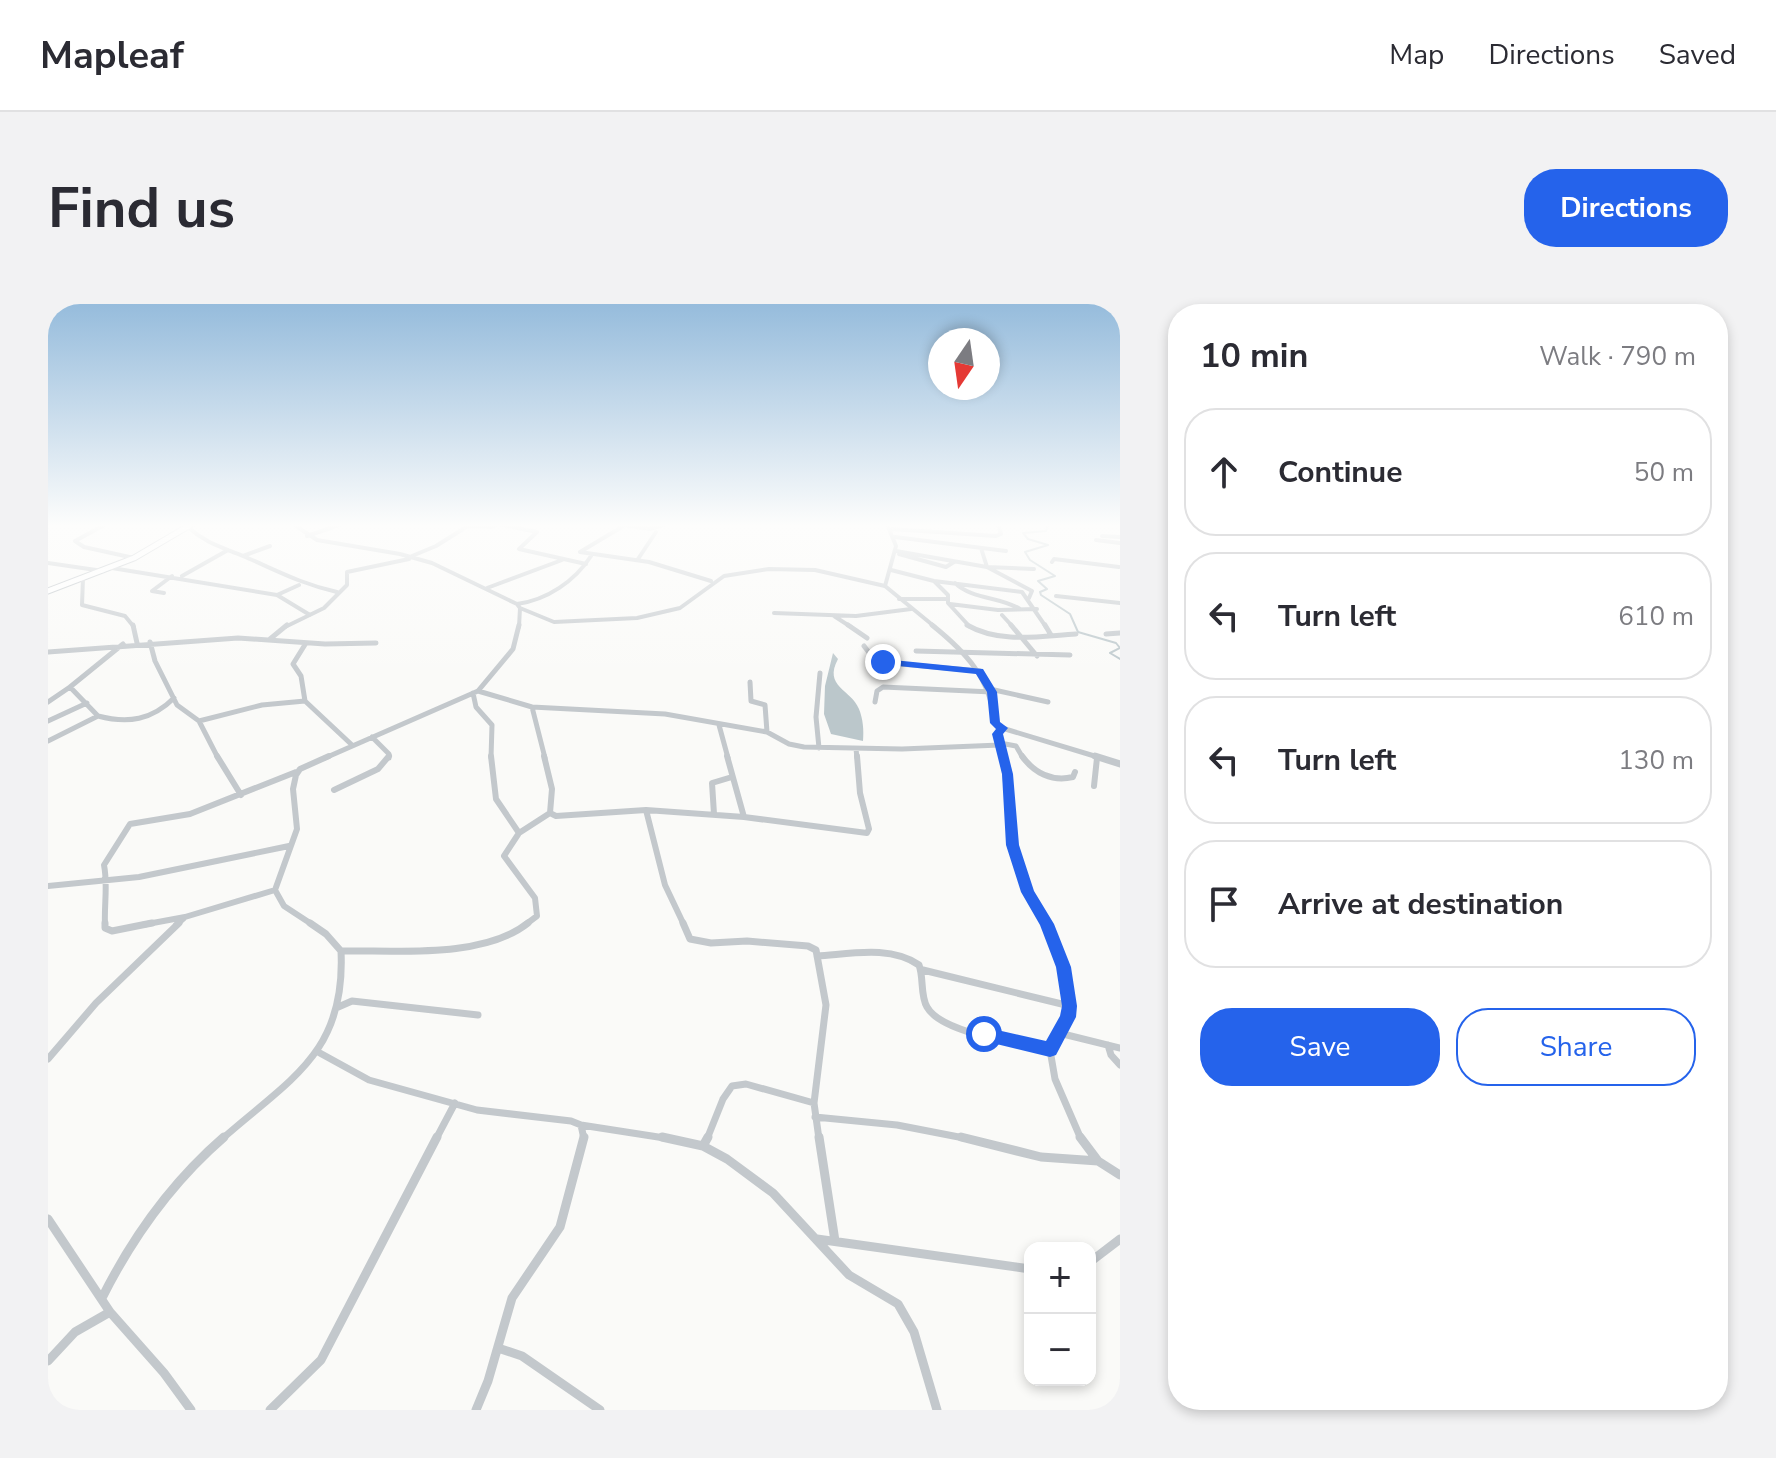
<!DOCTYPE html>
<meta charset="utf-8">
<style>
:root{--surface:#fff;--page:#f2f2f3;--text:#2b2b33;--muted:#7c7c81;--line:#e1e1e2;--accent:#2563eb}
body{margin:0;font-family:"Nunito Sans",sans-serif;background:var(--page);color:var(--text)}
.controls{position:absolute;right:24px;bottom:24px;display:grid;overflow:hidden;border-radius:16px;box-shadow:0 4px 12px #0003}
.controls button{width:72px;height:72px;display:grid;place-items:center;padding:0;border:0;border-bottom:2px solid var(--line);background:var(--surface);color:var(--text);font:40px sans-serif}
.compass{position:absolute;left:880px;top:24px;width:72px;height:72px;border-radius:50%;background:var(--surface);box-shadow:0 4px 12px #0003;rotate:193deg}
.stop{position:absolute;width:24px;height:24px;margin:-18px;border:6px solid #2563eb;border-radius:50%;background:#fff}
.stop.end{background:#2563eb;border-color:#fff;box-shadow:0 2px 8px #0008}
.list{margin:0;padding:0;list-style:none}
h2{display:flex;justify-content:space-between;align-items:center;height:104px;margin:0;padding:0 32px;font-size:34px}
h2 small{font-size:26px;font-weight:400;color:var(--muted)}
.list li{display:grid;grid-template-columns:52px 1fr auto;gap:24px;align-items:center;box-sizing:border-box;height:128px;margin:0 16px 16px;padding:0 16px;border:2px solid var(--line);border-radius:32px}
.list b{display:block;font-size:30px;white-space:nowrap}
.list em{font-size:26px;font-style:normal;color:var(--muted)}
.actions{display:flex;gap:16px;padding:24px 32px}
.actions a{flex:1;padding:18px 0;border:2px solid var(--accent);border-radius:32px;text-align:center;font-size:28px;color:var(--accent)}
.actions .main{background:var(--accent);color:#fff}
.icon{flex:none;width:44px;height:44px;fill:none;stroke:currentColor;stroke-width:2;stroke-linecap:round;stroke-linejoin:round}
.map{position:relative;flex:none;width:1072px;height:1106px;overflow:hidden;border-radius:32px}
header{display:flex;align-items:center;gap:48px;box-sizing:border-box;height:112px;padding:0 40px;background:var(--surface);border-bottom:2px solid var(--line)}
header strong{font-size:38px}
nav{display:flex;gap:44px;margin-inline-start:auto;font-size:28px}
.intro{display:flex;align-items:center;justify-content:space-between;box-sizing:border-box;height:192px;padding:0 48px}
h1{margin:0;font-size:56px}
.button{padding:20px 36px;border-radius:32px;background:var(--accent);color:#fff;font-size:28px;font-weight:700}
main{display:flex;gap:48px;padding:0 48px}
aside{flex:1;background:var(--surface);border-radius:32px;box-shadow:0 4px 12px #0003}
.map>svg:first-child{display:block}
</style>
<header>
<strong>Mapleaf</strong>
<nav><a>Map</a><a>Directions</a><a>Saved</a></nav>
</header>
<div class="intro"><h1>Find us</h1><a class="button">Directions</a></div>
<main>
<div class="map">
<svg width="1072" height="1106" viewBox="0 0 1072 1106">
<rect width="100%" height="100%" fill="#fafaf8"/>
<!-- water -->
<path fill="#bbc7cb" d="M785 349 790 355C775 383 803 385 811 405 815 415 816 426 815 437L783 430 776 410 777 382Z"/>
<g fill="none" stroke-linecap="round" stroke-linejoin="round">
<!-- stream -->
<path stroke="#bbc7cb" stroke-width="2" d="M1000 220 998 227 975 229 980 235 1000 241 977 248 982 256 1007 272 990 277 999 285 992 288 993 291 1022 310 1030 328 1068 339 1072 344 1062 349 1072 355"/>
<defs>
<path id="secondary" d="M0 287 86 254 144 220"/>
</defs>
<!-- secondary casing -->
<use href="#secondary" stroke="#b3babf" stroke-width="7"/>
<!-- minor-far4 -->
<path stroke="#c3c8cc" stroke-width="4" d="M58 220 27 237 36 243 86 254
M245 220 269 236 352 250 384 259 469 300 472 304 471 323
M450 220 489 228 471 245 538 260
M575 221 602 225 618 220
M577 221 532 248 601 258 663 277
M420 222 444 223 450 220
M140 223C157 239 174 243 195 252 228 266 253 280 289 288
M844 225 948 232 953 230 950 220
M259 232 294 220
M1054 232 1072 233
M847 233 958 247
M1048 236 1072 239
M933 244 939 263 984 287 981 294
M848 247 939 263 986 265
M851 250 898 263 906 258
M195 252 222 242
M364 252 388 242 423 220
M590 255 608 228
M1004 258 1006 255 1071 263
M0 259 55 267
M64 264 229 291
M843 266 886 277 974 288 998 323
M134 272 180 246
M35 274 34 301 77 312 86 323
M886 277 900 291V299L922 323
M907 279C925 296 951 292 972 305
M251 281 229 291 262 311
M439 284 514 256
M116 289 104 287 124 272
M1008 292 1072 299
M851 295H899
M469 300C499 296 527 277 543 252
M902 300 950 306 989 305
M472 304 506 318 589 314 632 304 676 272 721 265 767 266 837 282
M726 309 808 312 863 305
M954 311 965 323
M786 312 803 323
M237 323 276 304 299 281V268L361 255"/>
<!-- minor-far3 -->
<path stroke="#c3c8cc" stroke-width="5" d="M85 321 89 339
M800 321 819 334
M919 321C952 340 992 332 1028 330
M963 321 989 352
M997 321 1003 331
M1058 330 1072 329
M222 335 239 321
M102 338 107 357 129 401 151 417 170 454
M258 339 245 360 253 372 257 397 304 441
M816 342 826 355 841 359 932 367
M868 347 1022 351
M0 348 190 334 277 340 328 339
M702 378 703 397 717 401 719 428
M942 385 1000 398
M430 387 465 345 471 321
M425 389 428 403 444 421 443 454
M0 398 22 383
M827 398 829 387 835 383 944 388
M484 403 497 454
M50 412C80 420 104 416 126 394
M0 417 39 399
M151 417 214 401 257 397
M671 421 680 454
M324 433 341 450V454
M0 437 50 412 22 383 75 340
M952 439 968 442 975 454
M952 441 955 454
M771 444 768 413 772 369
M808 445 809 454
M277 454 430 387 484 403 617 410 719 428 741 440 756 443 854 445 952 441 950 430 954 424"/>
<!-- minor-far2 -->
<path stroke="#c3c8cc" stroke-width="6" d="M169 452 193 491
M443 452 448 495 471 529
M496 452 504 485 502 509 508 512 598 506 617 581 636 621
M679 452 696 513
M955 452 965 541 979 588 1000 621
M974 452C986 469 1004 478 1025 473L1027 468
M1046 482 1049 454
M286 486 330 465 341 452
M598 506 696 513 819 529 821 525 812 489 809 452
M666 510 664 479 684 473
M0 582 91 573 241 542
M57 621C56 600 60 581 56 561L82 520 142 510 248 468
M94 621 137 613 227 586
M128 621 136 614
M265 621 236 602 227 586 249 525 245 485 248 471 252 465 281 452
M477 621 489 612 487 594 456 552 471 529 502 509"/>
<!-- minor-far1 -->
<path stroke="#c3c8cc" stroke-width="7" d="M57 619V624L64 627 104 619
M635 619 642 635 663 639 699 637 760 642 768 646 778 701 766 799 771 835
M999 619 1016 663 1020 713 1002 746 1007 775 1033 835
M293 647C347 646 435 655 480 619
M769 652C802 650 842 641 871 661 876 674 872 691 879 703 894 730 973 739 1002 746
M875 666 1022 702
M288 704 304 697 430 711
M1011 729 1072 744
M1060 741 1063 751 1072 761
M270 748 321 776 429 806 523 817 533 821 536 835
M0 755 48 699 131 619
M767 813 849 821 921 835
M533 821 623 835
M174 835C242 775 298 749 293 647L278 630 262 619
M388 835 407 799
M659 835 675 795 684 782 698 780 766 799"/>
<!-- minor -->
<path stroke="#c3c8cc" stroke-width="9" d="M614 833 655 842 679 855 725 889 801 971 850 1000 866 1028 889 1106
M771 833 787 937
M913 833 993 853 1050 857
M1032 833 1050 857 1072 871
M655 842 660 833
M0 915 62 1008 116 1069 143 1106
M769 935 982 965
M1042 958 1072 935
M54 994C85 932 124 878 176 833
M450 1044 474 1052 552 1106
M0 1057 27 1028 62 1008
M222 1106 273 1056 389 833
M428 1106 440 1077 464 994 512 923 536 833"/>
<!-- tertiary-far2 -->
<path stroke="#c3c8cc" stroke-width="4" d="M839 220 848 242 837 282 887 323"/>
<!-- tertiary-far1 -->
<path stroke="#c3c8cc" stroke-width="5" d="M884 321C919 349 942 374 947 419L954 424 1053 454"/>
<!-- tertiary -->
<path stroke="#c3c8cc" stroke-width="7" d="M1047 452 1072 460"/>
<!-- secondary -->
<use href="#secondary" stroke="#fff" stroke-width="5"/>
</g>
<!-- sky -->
<linearGradient id="sky" x2="0" y2="1"><stop stop-color="#96bcdc"/><stop offset="0.59" stop-color="#fdfdfc"/><stop offset="1" stop-color="#fdfdfc" stop-opacity="0"/></linearGradient>
<rect width="1072" height="375" fill="url(#sky)"/>
<!-- route -->
<path fill="#2563eb" d="M835 355 935 365 949 388 952 418 960 424 955 430 965 470 971 541 986 587 1006 620 1023 663 1029 702 1028 713 1008 751 1002 753 936 737 927 730 936 723 998 737 1012 712 1014 702 1008 663 992 621 973 588 958 541 954 470 944 430 948 425 942 419 939 388 928 370 831 360Z"/>
</svg>
<div class="controls">
<button>+</button>
<button>−</button>
</div>
<svg class="compass" viewBox="-18 -18 36 36"><path d="M0-13l5 13h-10z" fill="#e53935"/><path d="M0 13l5-13h-10z" fill="#7c7c81"/></svg>
<div class="stop" style="left:936px;top:730px"></div>
<div class="stop end" style="left:835px;top:358px"></div>
</div>
<aside>
<h2>10 min<small>Walk · 790 m</small></h2>
<ul class="list">
<li><svg class="icon" aria-label="ahead" viewBox="0 0 24 24"><path d="M12 20V5M6 11l6-6 6 6"/></svg><div><b>Continue</b></div><em>50 m</em></li>
<li><svg class="icon" aria-label="left" viewBox="0 0 24 24"><path d="M17 20v-9H6M10 6l-5 5 5 5"/></svg><div><b>Turn left</b></div><em>610 m</em></li>
<li><svg class="icon" aria-label="left" viewBox="0 0 24 24"><path d="M17 20v-9H6M10 6l-5 5 5 5"/></svg><div><b>Turn left</b></div><em>130 m</em></li>
<li><svg class="icon" aria-label="arrive" viewBox="0 0 24 24"><path d="M6 21V4h12l-3 4 3 4H6"/></svg><div><b>Arrive at destination</b></div></li>
</ul>
<div class="actions"><a class="main">Save</a><a>Share</a></div>
</aside>
</main>
